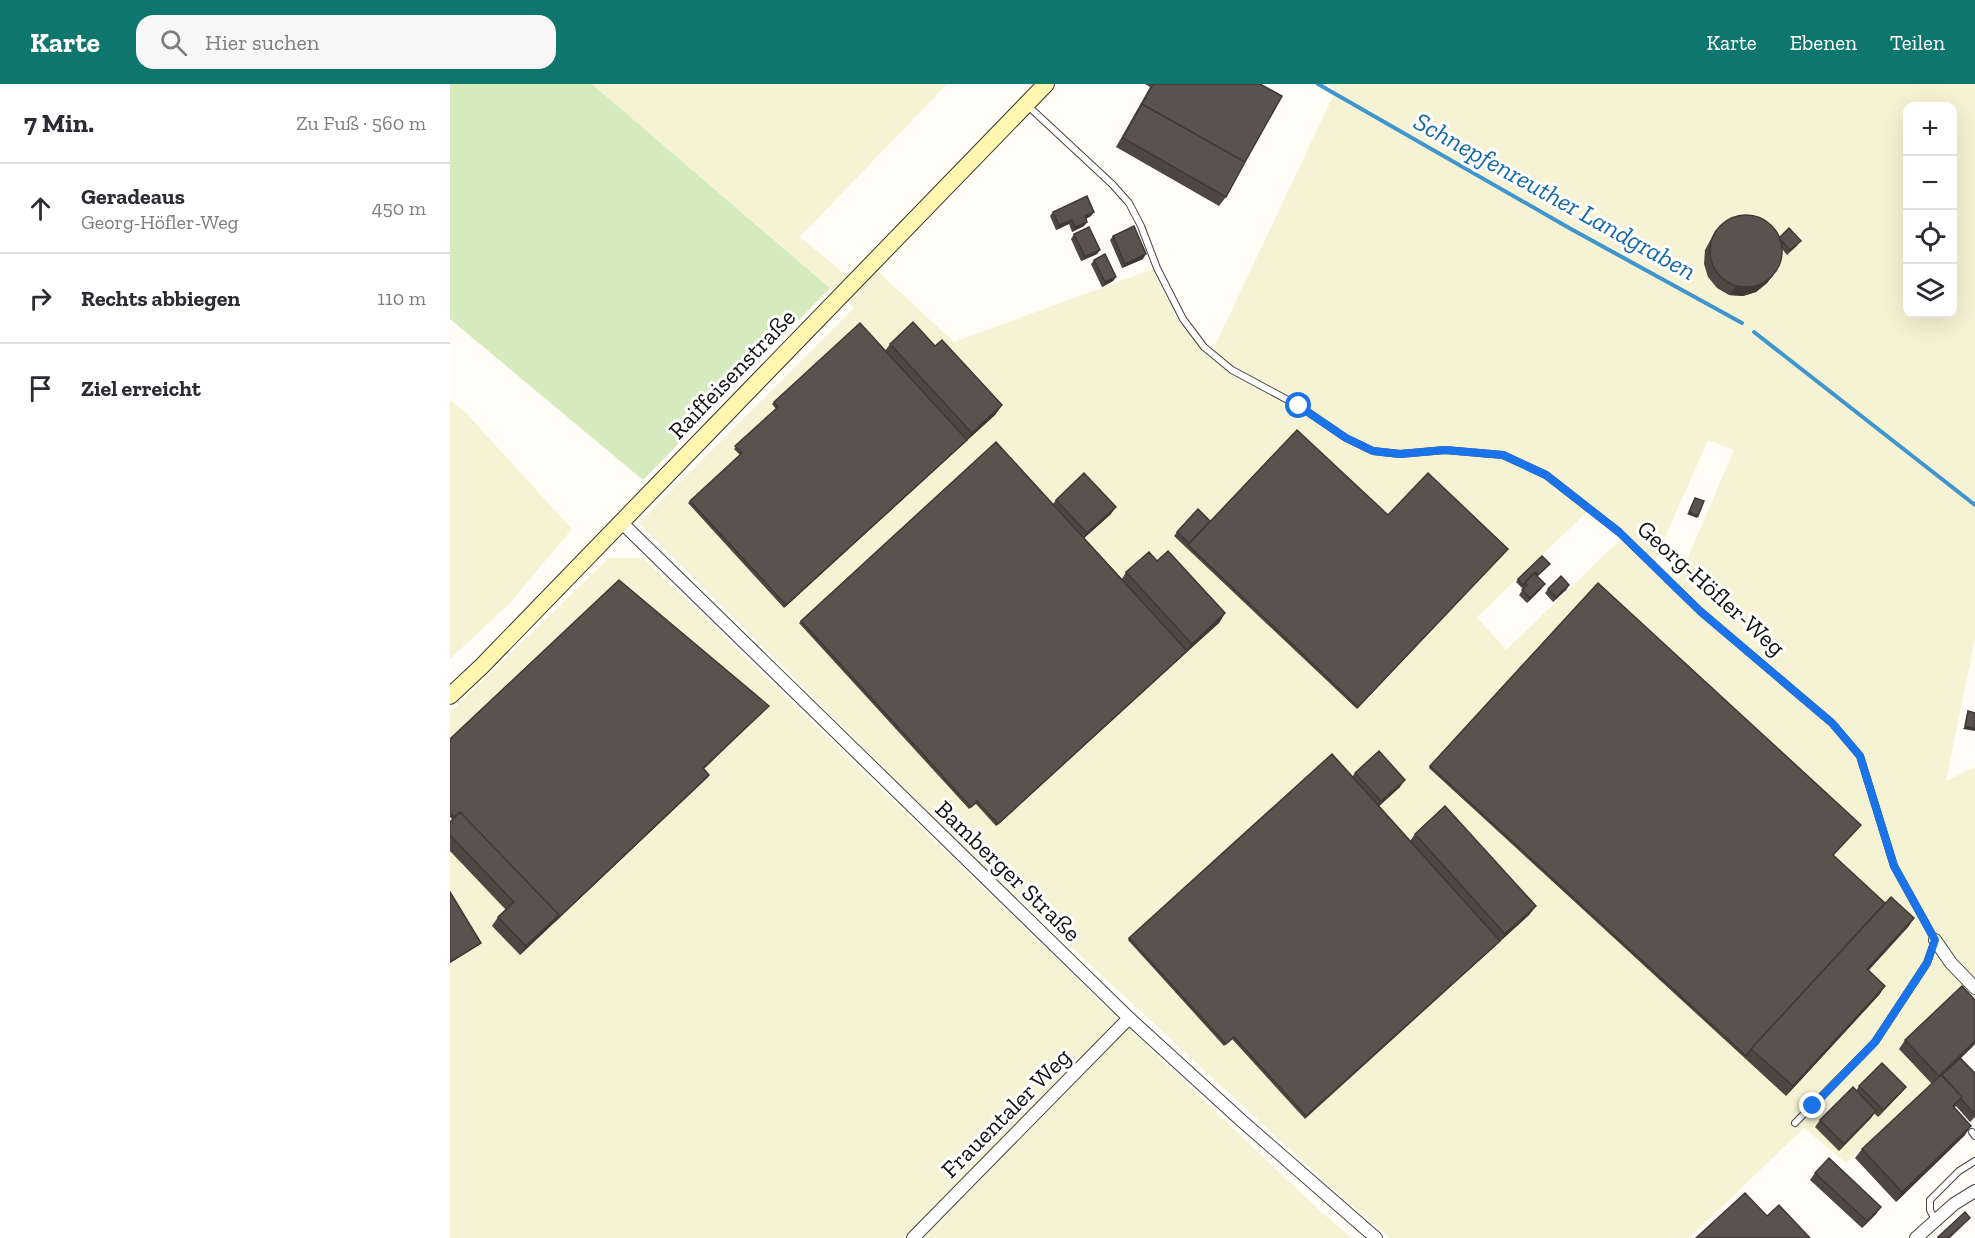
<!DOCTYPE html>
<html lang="de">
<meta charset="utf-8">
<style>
:root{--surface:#fff;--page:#f7f7f7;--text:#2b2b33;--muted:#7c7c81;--line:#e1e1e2;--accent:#0f766e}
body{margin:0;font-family:"Zilla Slab",serif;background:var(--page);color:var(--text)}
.controls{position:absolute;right:18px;top:18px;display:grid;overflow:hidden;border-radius:12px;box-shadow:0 6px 24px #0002}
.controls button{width:54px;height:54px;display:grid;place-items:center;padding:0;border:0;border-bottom:2px solid var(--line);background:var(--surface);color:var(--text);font:30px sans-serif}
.stop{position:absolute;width:18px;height:18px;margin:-14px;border:4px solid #1a73e8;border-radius:50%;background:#fff}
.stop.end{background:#1a73e8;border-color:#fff;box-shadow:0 2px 6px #0008}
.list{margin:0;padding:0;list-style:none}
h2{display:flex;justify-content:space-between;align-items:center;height:78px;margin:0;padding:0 24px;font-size:26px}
h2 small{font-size:20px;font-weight:400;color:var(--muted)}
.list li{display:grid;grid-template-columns:39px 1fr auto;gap:18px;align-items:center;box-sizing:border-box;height:90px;padding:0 24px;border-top:2px solid var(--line)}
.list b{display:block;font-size:22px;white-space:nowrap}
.list p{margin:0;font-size:20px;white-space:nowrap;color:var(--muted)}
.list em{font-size:20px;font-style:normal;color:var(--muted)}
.icon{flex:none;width:33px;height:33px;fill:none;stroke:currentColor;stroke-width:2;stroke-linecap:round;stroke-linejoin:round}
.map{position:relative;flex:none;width:1525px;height:1154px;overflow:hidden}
header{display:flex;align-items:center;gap:36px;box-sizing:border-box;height:84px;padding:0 30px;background:var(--accent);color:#fff}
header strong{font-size:28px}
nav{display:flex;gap:33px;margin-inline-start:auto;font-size:21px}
.search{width:420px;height:54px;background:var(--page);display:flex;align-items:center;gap:15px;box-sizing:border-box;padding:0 21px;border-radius:18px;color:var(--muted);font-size:22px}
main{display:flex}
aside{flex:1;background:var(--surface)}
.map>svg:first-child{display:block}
</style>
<header>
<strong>Karte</strong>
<div class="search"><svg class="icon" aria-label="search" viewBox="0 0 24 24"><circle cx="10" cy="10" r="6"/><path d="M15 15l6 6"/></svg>Hier suchen</div>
<nav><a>Karte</a><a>Ebenen</a><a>Teilen</a></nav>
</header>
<main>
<aside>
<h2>7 Min.<small>Zu Fuß · 560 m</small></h2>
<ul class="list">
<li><svg class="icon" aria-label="ahead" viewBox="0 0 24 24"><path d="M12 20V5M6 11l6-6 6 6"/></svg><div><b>Geradeaus</b><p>Georg-Höfler-Weg</p></div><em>450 m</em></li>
<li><svg class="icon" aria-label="right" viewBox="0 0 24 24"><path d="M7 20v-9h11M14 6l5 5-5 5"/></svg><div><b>Rechts abbiegen</b></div><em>110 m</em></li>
<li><svg class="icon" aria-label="arrive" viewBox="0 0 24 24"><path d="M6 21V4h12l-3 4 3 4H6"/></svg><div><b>Ziel erreicht</b></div></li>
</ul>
</aside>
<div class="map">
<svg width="1525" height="1154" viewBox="0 0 1525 1154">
<rect width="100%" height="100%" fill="#fffdf5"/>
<!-- farmland -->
<path fill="#f6f3d4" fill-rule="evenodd" d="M142 0H497L350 153 408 201 425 185 504 258 703 185 729 238 760 272 886 6 876 0H1525V554L1496 697 1525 683V961L1396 1079 1354 1044 1239 1154H940L885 1107 513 763 189 439 404 224ZM1458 22H1502V230H1458ZM1258 356 1284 366 1228 496 1205 476ZM1137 428 1171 455 1056 566 1027 533Z
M0 316 15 328 122 445 59 520 0 575Z
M159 474H193L655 922 870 1127 902 1154H0V628Z"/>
<!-- green -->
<path fill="#d5ebbd" d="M0 0H142L380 204 193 396 0 235Z"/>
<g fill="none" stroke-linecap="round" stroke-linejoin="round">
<!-- stream -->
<path stroke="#3f96cf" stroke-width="4" d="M868 0 1121 145 1292 239
M1304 248 1525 421"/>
<defs>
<path id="lane" d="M577 21 662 100 679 119 691 142 707 184 733 235 754 263 782 286 849 322 896 354 923 367 950 370 995 366 1053 371 1096 391 1169 448 1250 527 1382 639 1410 672 1444 782 1485 856 1477 879 1425 958 1345 1039
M1522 1048 1525 1052
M1485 1136 1480 1126V1116L1509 1087 1525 1077"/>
<path id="street" d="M171 438 679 934 793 1038 926 1154
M1485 856 1501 879 1525 904
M463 1154 679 934
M1466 1154 1504 1120 1525 1107"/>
<path id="secondary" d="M0 612 32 582 596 0"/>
</defs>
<!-- lane casing -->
<use href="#lane" stroke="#444" stroke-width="8"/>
<!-- street casing -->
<use href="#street" stroke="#444" stroke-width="14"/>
<!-- secondary casing -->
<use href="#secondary" stroke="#333" stroke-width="18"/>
<!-- lane -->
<use href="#lane" stroke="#fff" stroke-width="6"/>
<!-- street -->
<use href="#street" stroke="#fff" stroke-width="12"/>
<!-- secondary -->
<use href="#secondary" stroke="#fff6b0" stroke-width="16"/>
</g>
<!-- wall -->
<path fill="#4d4742" d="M695 0H810L776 113 769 122 666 63 700 3Z
M603 128 641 132 636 135 637 138 634 142 622 148 619 140 606 146 600 132Z
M1268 144 1329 154 1348 161 1337 171 1332 165 1324 190 1317 199 1306 208 1293 212 1279 211 1267 204 1258 193 1254 180 1255 166 1262 153Z
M624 150 647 170 631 177 621 155Z
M663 152 693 175 672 184 660 156Z
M644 176 666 193 663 197 652 203 641 180Z
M440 260 485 262 552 321 545 331 334 524 238 419 290 371 284 365 326 325 322 320 324 318 435 267Z
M606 416 661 430 634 454 672 495 676 488 707 477 775 529 769 539 546 742 526 720 519 725 349 539 351 537 603 420Z
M938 431 1058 465 907 625 724 452 727 448 760 437Z
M1098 482 1087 492 1095 500 1091 505 1077 519 1069 511 1073 505 1066 498 1068 495Z
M1119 501 1116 506 1103 518 1095 509 1098 505Z
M319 622 254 685 258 693 70 871 42 842 48 833 56 826 0 767V738L2 735 0 733V655Z
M980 682 1384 772 1435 819 1464 834 1458 843 1418 886 1435 902 1429 911 1336 1012 979 684Z
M905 689 950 703 929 722 960 757 965 750 1086 822 1079 831 855 1035 782 955 774 962 678 856 679 854 902 693Z
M1525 916V960L1511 974 1525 989V1033L1520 1038 1506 1022 1504 1024 1515 1051 1446 1118 1405 1074 1412 1065 1482 1000 1449 965 1455 956Z
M1409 1002 1456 1003 1451 1009 1428 1033 1424 1029 1421 1034 1389 1067 1365 1043 1370 1036 1406 1007Z
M1365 1089 1431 1123 1426 1130 1412 1144 1360 1096Z"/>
<!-- shaded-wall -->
<path fill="#3f3936" d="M644 128 641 132 631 137 635 132Z
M622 136 619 140 606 146 609 141Z
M637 138 634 142 622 148 625 143Z
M650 166 647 170 631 177 635 173Z
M696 170 693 175 672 184 675 180Z
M1324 190 1317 199 1306 208 1293 212 1279 211 1286 202Z
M666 193 663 197 652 203 655 198Z
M552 321 545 331 515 358 522 349Z
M517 356 515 358 334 524 336 521Z
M666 423 661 430 632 456 637 449Z
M1239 428 1248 432 1247 434 1237 430Z
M1095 500 1091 505 1077 519 1080 514Z
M1119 501 1116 506 1103 518 1106 513Z
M775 529 769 539 735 569 742 560Z
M737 567 735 569 546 742 548 740Z
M1515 642 1525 645V647L1513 645Z
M259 691 258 693 70 871 76 862Z
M955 696 950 703 927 724 931 717Z
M1086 822 1079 831 855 1035 1050 857 1055 850Z
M1464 834 1458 843 1411 895 1417 885Z
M31 859 29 861 0 879V878Z
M1435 902 1429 911 1336 1012 1343 1002Z
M1525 957V960L1483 1001 1489 992Z
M1456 1003 1451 1009 1428 1033 1433 1026Z
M1426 1027 1421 1034 1389 1067 1394 1060Z
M1521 1042 1515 1051 1446 1118 1452 1108Z
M1431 1123 1426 1130 1412 1144 1417 1137Z
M1520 1134 1500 1154H1498Z"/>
<!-- building -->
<path fill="#5a524d" stroke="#3f3936" stroke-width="1.5" d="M703 0H810L832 12 795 78 692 20 691 22Z
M692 20 795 78 776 113 673 54Z
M637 112 644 128 635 132 637 138 625 143 622 136 609 141 603 128Z
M1260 167a36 36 0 1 1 72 0a36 36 0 1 1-72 0Z
M684 142 696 170 675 180 663 152Z
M639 143 650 166 635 173 624 150Z
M1339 144 1351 157 1340 166 1329 154Z
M655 170 666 193 655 198 644 176Z
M463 238 485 262 492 256 552 321 522 349 440 260Z
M410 239 517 356 336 521 240 417 292 369 285 362 328 323 324 318Z
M847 346 938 431 978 389 1058 465 908 623 738 461Z
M546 358 737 567 548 740 527 717 521 723 351 537Z
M634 389 666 423 637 449 606 416Z
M1245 414 1254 417 1248 432 1239 428Z
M748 425 760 437 739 459 727 448Z
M718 467 775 529 742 560 676 488 699 468 707 477Z
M1092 472 1100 480 1088 491 1086 488 1084 489 1073 501 1068 495Z
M1084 489 1095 500 1080 514 1072 506 1077 501 1075 498Z
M1111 492 1119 501 1106 513 1098 505Z
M169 496 319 622 253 684 259 691 104 838 109 831 10 728 4 733 0 729V655Z
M1148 499 1411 741 1383 771 1435 819 1301 965 1296 972 980 682Z
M1518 627 1525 629V645L1515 642Z
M929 667 955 696 931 717 905 689Z
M882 670 1050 857 856 1032 784 953 776 960 679 854Z
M995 722 1086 822 1055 850 965 750Z
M10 728 109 831 76 862 48 833 64 818 0 751V738Z
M0 808 31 859 0 878Z
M1441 813 1464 834 1417 885 1435 902 1343 1002 1301 965Z
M1512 902 1525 916V957L1489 992 1455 956Z
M1510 974 1525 989V1030L1511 1015 1512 1013 1492 991Z
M1432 979 1456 1003 1433 1026 1409 1002Z
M1491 991 1512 1013 1503 1022 1521 1042 1452 1108 1412 1065Z
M1403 1003 1426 1027 1394 1060 1370 1036Z
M1379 1074 1431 1123 1417 1137 1365 1089Z
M1295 1109 1317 1132 1329 1121 1360 1154H1246Z
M1515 1128 1520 1134 1498 1154H1489L1488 1153Z"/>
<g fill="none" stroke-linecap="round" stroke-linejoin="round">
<!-- route -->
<path stroke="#1a73e8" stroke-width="8" d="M849 322 896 354 923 367 950 370 995 366 1053 371 1096 391 1169 448 1250 527 1382 639 1410 672 1444 782 1485 856 1477 879 1425 958 1363 1022"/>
</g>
<g text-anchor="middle" stroke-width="6" stroke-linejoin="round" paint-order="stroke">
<!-- street labels -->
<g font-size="24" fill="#111" stroke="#fff">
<text transform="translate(282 290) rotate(-46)" y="8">Raiffeisenstraße</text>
<text transform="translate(1261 504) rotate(42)" y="8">Georg-Höfler-Weg</text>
<text transform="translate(558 787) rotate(44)" y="8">Bamberger Straße</text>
<text transform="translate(556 1029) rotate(-45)" y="8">Frauentaler Weg</text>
</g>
<!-- water labels -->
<g font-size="26" font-style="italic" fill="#1768a6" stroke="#fff">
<text transform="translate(1105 112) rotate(29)" y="9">Schnepfenreuther Landgraben</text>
</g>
</g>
</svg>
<div class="controls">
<button>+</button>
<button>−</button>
<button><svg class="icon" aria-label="locate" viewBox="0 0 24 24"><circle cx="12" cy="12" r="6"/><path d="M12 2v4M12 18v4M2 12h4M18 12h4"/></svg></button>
<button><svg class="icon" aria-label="layers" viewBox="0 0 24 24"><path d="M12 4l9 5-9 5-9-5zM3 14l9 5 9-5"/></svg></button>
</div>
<div class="stop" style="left:849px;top:322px"></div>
<div class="stop end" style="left:1363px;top:1022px"></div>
</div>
</main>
